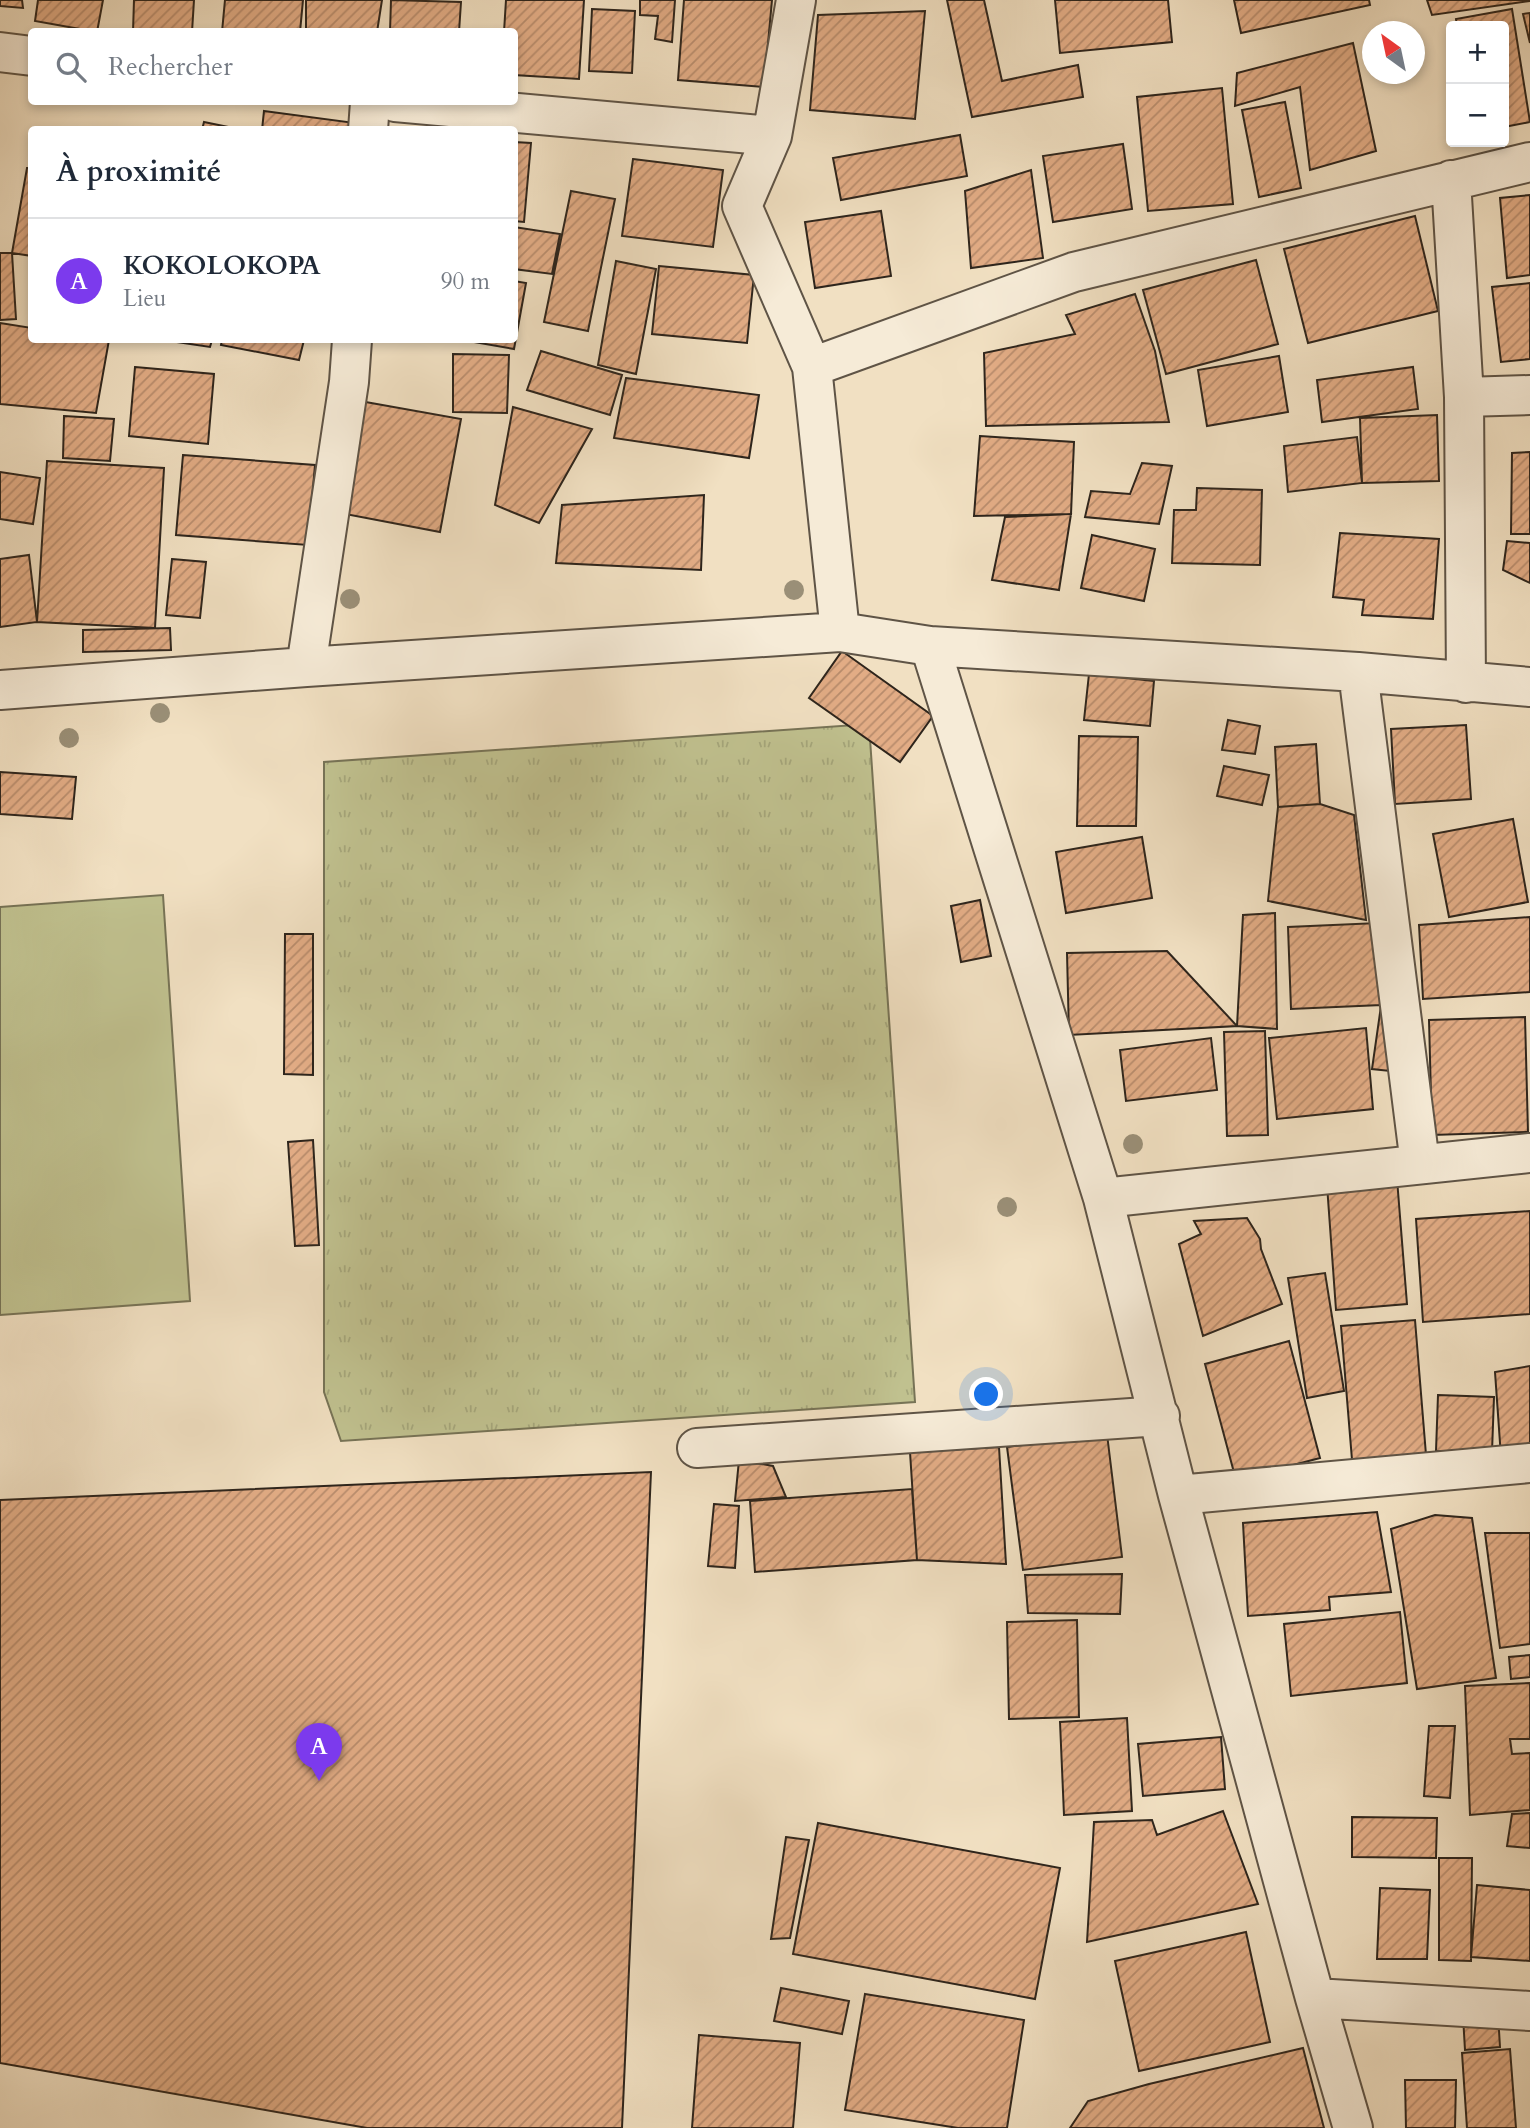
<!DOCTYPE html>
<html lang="fr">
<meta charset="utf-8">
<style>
:root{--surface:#fff;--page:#f6f6f7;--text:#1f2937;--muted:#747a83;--line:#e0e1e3;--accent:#7c3aed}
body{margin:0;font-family:Cardo,serif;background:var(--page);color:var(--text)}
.controls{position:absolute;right:21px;top:21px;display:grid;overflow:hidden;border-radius:7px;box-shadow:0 4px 10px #0003}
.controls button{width:63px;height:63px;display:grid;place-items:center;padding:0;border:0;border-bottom:2px solid var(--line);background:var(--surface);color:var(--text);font:35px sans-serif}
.compass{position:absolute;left:1362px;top:21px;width:63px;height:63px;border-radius:50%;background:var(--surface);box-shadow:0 4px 10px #0003;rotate:327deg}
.you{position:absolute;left:987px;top:1395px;width:24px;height:24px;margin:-18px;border:5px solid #fff;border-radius:50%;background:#1a73e8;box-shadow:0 0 0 10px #1a73e833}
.badge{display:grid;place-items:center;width:46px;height:46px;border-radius:50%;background:var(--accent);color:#fff;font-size:23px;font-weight:700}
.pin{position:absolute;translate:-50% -58px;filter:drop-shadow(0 2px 4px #0008)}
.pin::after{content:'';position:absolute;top:37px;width:24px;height:21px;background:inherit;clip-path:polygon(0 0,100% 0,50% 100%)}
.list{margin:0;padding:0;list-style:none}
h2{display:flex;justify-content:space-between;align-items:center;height:91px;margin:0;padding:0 28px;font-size:30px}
h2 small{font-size:23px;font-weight:400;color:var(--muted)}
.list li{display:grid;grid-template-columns:46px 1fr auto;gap:21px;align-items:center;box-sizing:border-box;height:126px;padding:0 28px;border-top:2px solid var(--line)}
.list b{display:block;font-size:26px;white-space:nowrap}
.list p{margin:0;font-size:23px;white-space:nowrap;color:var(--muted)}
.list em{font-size:23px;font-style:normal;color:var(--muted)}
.icon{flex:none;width:38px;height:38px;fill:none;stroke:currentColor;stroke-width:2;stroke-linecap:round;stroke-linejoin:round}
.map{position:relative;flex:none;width:1530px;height:2128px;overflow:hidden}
.search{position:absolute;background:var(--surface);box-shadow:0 4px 10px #0003;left:28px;top:28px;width:490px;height:77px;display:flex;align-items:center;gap:18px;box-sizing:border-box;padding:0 24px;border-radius:7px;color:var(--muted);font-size:26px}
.panel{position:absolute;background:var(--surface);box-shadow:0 4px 10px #0003;left:28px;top:126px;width:490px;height:217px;border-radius:7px}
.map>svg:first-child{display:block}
</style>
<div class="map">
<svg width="1530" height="2128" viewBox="0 0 1530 2128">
<defs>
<pattern id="grass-tufts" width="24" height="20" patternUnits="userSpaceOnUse" patternTransform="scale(1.75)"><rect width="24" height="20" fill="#c0c18f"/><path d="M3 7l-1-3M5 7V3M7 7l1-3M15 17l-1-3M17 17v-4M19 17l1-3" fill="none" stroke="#a5a67b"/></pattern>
<pattern id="building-hatch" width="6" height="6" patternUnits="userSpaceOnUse" patternTransform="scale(1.75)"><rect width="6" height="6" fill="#e2ac85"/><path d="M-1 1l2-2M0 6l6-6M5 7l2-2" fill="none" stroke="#b88c6c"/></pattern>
</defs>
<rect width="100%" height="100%" fill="#f1e0c2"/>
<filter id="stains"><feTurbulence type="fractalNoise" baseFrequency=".00286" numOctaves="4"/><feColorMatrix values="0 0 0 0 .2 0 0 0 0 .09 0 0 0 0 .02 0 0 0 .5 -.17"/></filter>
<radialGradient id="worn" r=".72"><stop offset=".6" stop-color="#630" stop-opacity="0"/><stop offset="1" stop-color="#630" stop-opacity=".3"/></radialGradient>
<!-- grass -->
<path fill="url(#grass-tufts)" stroke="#777356" stroke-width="2" d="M869 724 915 1402 341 1441 324 1392V762Z"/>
<!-- garden -->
<path fill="#c0c18f" stroke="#777356" stroke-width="2" d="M163 895 190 1301 0 1315V907Z"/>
<!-- building -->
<path fill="url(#building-hatch)" stroke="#2e251c" stroke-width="2" d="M0 0H22L23 8 0 6Z
M38 0H103L97 32 35 21Z
M134 0H194L192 32H133Z
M225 0H303L300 32H222Z
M306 0H382L377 32H306Z
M391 0 461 2 459 32H390Z
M506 0H584L579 79 514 75V32H504Z
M640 0H675L672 42 655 39 658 16 640 15Z
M684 0H772L764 87 678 80Z
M947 0H984L1002 81 1078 65 1083 97 972 117Z
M1055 0H1168L1172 42 1060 53Z
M1234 0H1369L1370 5 1241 33Z
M1427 0H1530V1L1432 15Z
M592 9 635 11 632 73 589 71Z
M1512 9 1530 122 1504 127V26H1457L1456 19Z
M925 11 915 119 810 110 818 15Z
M1530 13V43L1523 14Z
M1353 43 1376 151 1310 170 1300 87 1235 106 1237 73Z
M1222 88 1233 204 1148 211 1137 97Z
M1285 102 1301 188 1259 197 1242 110Z
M264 111 355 123 354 130H262Z
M204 122 243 130H202Z
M960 135 967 176 841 200 833 158Z
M514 142 531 143 524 222 514 221Z
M1123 144 1132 209 1053 222 1043 156Z
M633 159 723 170 713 247 622 236Z
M27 168H32V256L12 253Z
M1031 170 1043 258 971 268 965 191Z
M571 191 615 199 588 331 544 322Z
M1530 195V275L1507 278 1500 198Z
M881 211 891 276 815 288 805 222Z
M1415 216 1438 311 1308 343 1284 249Z
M514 227 560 234 552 274 514 269Z
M0 253H12L16 319 0 320Z
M1256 260 1278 344 1166 374 1143 290Z
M616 261 656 269 636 374 598 365Z
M659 266 754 275 747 343 652 334Z
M514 281 526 283 514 349 474 342 475 340H514Z
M1530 283V359L1501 362 1492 287Z
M1135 294 1155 351 1169 422 986 426 984 353 1075 334 1066 315Z
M0 323 32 328V340H109L96 413 0 404Z
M163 340H212L210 347Z
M222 340H304L299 360 221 345Z
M541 351 622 375 610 415 527 390Z
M453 354 509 355 507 413 453 412Z
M1279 356 1288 412 1207 426 1198 370Z
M135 367 214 374 208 444 129 436Z
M1413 367 1418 409 1322 422 1317 380Z
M626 378 759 395 749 458 614 438Z
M360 401 461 419 440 532 340 513Z
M513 407 592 429 539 523 495 505Z
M1437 415 1439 481 1362 483 1360 418Z
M64 416 114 419 110 461 63 458Z
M980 436 1074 442 1071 514 974 516Z
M1357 437 1362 483 1288 492 1284 446Z
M1530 452V534H1511L1512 453Z
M183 455 315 465 308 545 176 535Z
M47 461 164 468 155 628 37 622Z
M1142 463 1172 466 1159 524 1085 517 1091 491 1130 494Z
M0 472 40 478 33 524 0 519Z
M1197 488 1262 490 1260 565 1172 563 1174 510H1196Z
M704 495 701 570 556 563 562 505Z
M1071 514 1059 590 992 580 1005 517Z
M1340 533 1439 539 1433 619 1362 615 1364 600 1333 597Z
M1092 535 1155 549 1144 601 1081 588Z
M1507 541 1530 543V583L1503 570Z
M29 555 37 622 0 627V559Z
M172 559 206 562 200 618 166 615Z
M170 628 171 650 83 652V630Z
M842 651 933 716 900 762 809 698Z
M1089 674 1154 681 1150 726 1084 720Z
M1228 720 1260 726 1255 754 1222 750Z
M1466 725 1471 799 1395 804 1391 729Z
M1079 736 1138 737 1136 826H1077Z
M1316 744 1320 804 1278 807 1275 747Z
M1224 766 1269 775 1262 805 1217 796Z
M0 772 76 777 72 819 0 814Z
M1320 804 1354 815 1366 920 1268 901 1278 807Z
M1513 819 1528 902 1449 917 1433 834Z
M1142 837 1152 898 1066 913 1056 852Z
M980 900 991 956 961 962 951 906Z
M1275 913 1277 1029 1237 1026 1243 915Z
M1530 917V992L1423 999 1419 925Z
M1378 923 1381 1005 1291 1009 1288 927Z
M285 934H313V1075L284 1074Z
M1167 951 1237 1026 1069 1035 1067 953Z
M1381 1006 1397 1009 1390 1071 1372 1069Z
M1525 1017 1528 1132 1432 1135 1429 1020Z
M1366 1028 1373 1109 1277 1119 1269 1038Z
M1265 1031 1268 1135 1227 1136 1224 1032Z
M1211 1038 1217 1090 1126 1101 1120 1050Z
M313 1140 319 1245 295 1246 288 1142Z
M1397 1179 1407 1304 1336 1310 1327 1185Z
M1530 1211V1314L1423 1322 1416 1219Z
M1247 1218 1260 1239 1261 1249 1282 1304 1203 1336 1179 1244 1201 1234 1194 1221Z
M1325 1273 1344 1391 1307 1398 1288 1278Z
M1415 1320 1427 1467 1353 1472 1341 1326Z
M1289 1341 1320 1458 1236 1480 1205 1364Z
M1530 1366V1455L1501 1457 1495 1372Z
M1438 1395 1494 1397 1492 1452 1436 1451Z
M1107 1434 1122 1557 1023 1570 1007 1447Z
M999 1447 1006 1564 917 1560 910 1452Z
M739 1460 773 1466 786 1497 735 1501Z
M651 1472 622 2128H367L0 2063V1500Z
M912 1489 917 1560 755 1572 750 1501Z
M714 1504 739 1506 735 1568 708 1566Z
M1377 1512 1391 1592 1329 1597 1330 1610 1248 1616 1243 1523Z
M1435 1515 1472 1518 1496 1678 1417 1689 1391 1529Z
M1485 1533H1530V1644L1500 1648Z
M1122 1574 1120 1614 1028 1613 1025 1575Z
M1400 1612 1407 1683 1291 1696 1284 1624Z
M1077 1620 1079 1717 1009 1719 1007 1622Z
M1530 1655V1677L1511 1679 1509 1657Z
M1530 1683V1739H1510L1512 1754 1530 1753V1810L1470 1815 1465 1686Z
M1127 1718 1132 1811 1064 1815 1060 1722Z
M1429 1726H1455L1450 1798 1424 1796Z
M1221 1737 1225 1789 1143 1796 1138 1744Z
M1223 1811 1258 1904 1087 1942 1094 1822 1152 1820 1157 1835Z
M1530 1813V1848L1507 1846 1512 1814Z
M1352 1817 1437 1818 1436 1858 1352 1857Z
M818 1823 1060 1868 1035 1999 793 1954Z
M786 1837 809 1840 790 1938 771 1939Z
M1439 1858H1472L1471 1961 1439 1960Z
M1477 1885 1530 1890V1961L1471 1957Z
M1380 1888 1430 1890 1427 1959H1377Z
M1246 1932 1270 2042 1139 2071 1115 1961Z
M781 1988 849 2001 842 2034 774 2021Z
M865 1994 1024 2020 1007 2128H958L845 2110Z
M1498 2014 1500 2047 1465 2050 1463 2016Z
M699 2035 800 2043 793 2128H692Z
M1303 2048 1324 2128H1070L1088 2101 1149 2084Z
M1510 2049 1516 2128H1467L1462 2053Z
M1405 2080H1456L1455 2128H1406Z"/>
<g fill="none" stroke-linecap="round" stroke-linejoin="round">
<defs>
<path id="minor" d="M796 0 772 136 742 206 812 367 840 632
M0 52 32 56
M395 102 772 136
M368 130 370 102
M1451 180 1464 397 1466 683
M812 367 1074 272 1530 162
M1464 397 1530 395
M930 646 1103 1198 1178 1495 1315 1998 1353 2128
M306 667 349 382 352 340
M1358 672 1420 1164
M0 690 306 667 840 632 930 646 1358 672 1530 687
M1103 1198 1530 1153
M697 1448 1160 1416
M1178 1495 1530 1463
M1315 1998 1530 2011"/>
</defs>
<!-- minor casing -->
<use href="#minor" stroke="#5f5446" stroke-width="42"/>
<!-- minor -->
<use href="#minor" stroke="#f6ebd7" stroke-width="38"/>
</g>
<!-- trees -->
<g fill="#9a8f77">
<circle cx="794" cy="590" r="10"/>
<circle cx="350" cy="599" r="10"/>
<circle cx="160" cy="713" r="10"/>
<circle cx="69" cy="738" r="10"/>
<circle cx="1133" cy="1144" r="10"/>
<circle cx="1007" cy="1207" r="10"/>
</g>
<rect width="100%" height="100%" filter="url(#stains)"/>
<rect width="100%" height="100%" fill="url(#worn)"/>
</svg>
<div class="controls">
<button>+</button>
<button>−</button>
</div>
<svg class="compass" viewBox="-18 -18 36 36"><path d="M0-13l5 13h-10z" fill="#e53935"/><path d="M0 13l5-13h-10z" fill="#747a83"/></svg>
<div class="you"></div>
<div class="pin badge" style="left:319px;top:1781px">A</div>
<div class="search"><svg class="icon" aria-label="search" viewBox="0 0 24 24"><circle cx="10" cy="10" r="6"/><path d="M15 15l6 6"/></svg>Rechercher</div>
<section class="panel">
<h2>À proximité<small></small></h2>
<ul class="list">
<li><span class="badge">A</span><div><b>KOKOLOKOPA</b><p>Lieu</p></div><em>90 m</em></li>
</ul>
</section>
</div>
